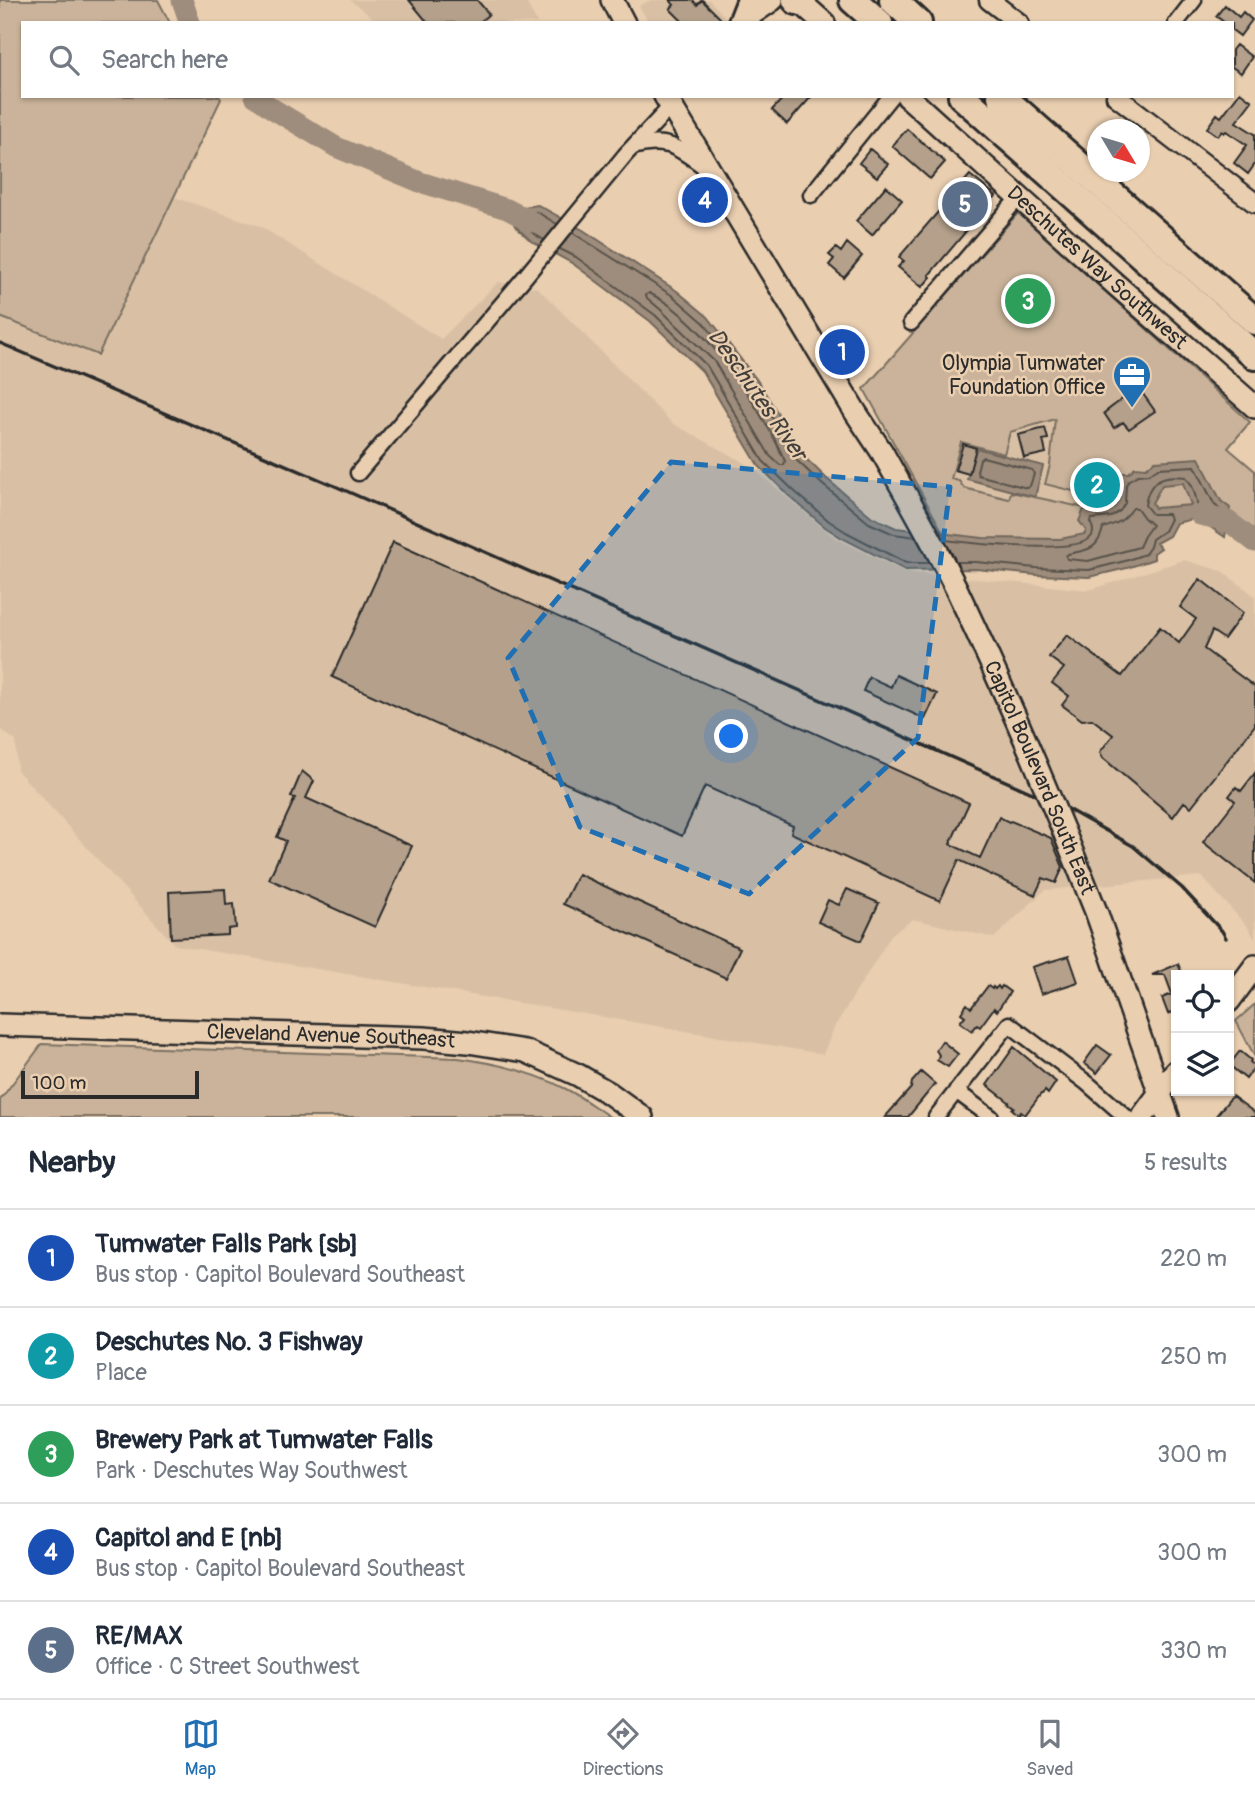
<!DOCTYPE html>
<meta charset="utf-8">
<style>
:root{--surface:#fff;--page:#f2f2f3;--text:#1f2937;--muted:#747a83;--line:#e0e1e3;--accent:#1f6fb2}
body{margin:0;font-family:Pangolin,sans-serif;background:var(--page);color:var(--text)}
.controls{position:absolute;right:21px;bottom:21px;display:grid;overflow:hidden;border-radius:0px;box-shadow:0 2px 5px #0004}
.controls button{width:63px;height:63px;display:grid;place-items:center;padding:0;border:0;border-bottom:2px solid var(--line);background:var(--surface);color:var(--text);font:35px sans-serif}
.compass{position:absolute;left:1087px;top:119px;width:63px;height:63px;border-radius:50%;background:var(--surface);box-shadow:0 2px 5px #0004;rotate:128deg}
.scale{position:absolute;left:21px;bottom:18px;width:178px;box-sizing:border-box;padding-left:7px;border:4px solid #2b2b2b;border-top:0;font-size:19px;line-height:24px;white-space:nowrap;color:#2b2b2b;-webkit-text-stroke:5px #e9ceb0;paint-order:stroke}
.you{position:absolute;left:732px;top:737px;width:24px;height:24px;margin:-18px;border:5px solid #fff;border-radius:50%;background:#1a73e8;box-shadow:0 0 0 10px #1a73e833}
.badge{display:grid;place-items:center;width:46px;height:46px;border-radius:50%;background:var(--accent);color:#fff;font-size:23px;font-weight:700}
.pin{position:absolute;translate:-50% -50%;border:4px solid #fff;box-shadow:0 2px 7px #0006}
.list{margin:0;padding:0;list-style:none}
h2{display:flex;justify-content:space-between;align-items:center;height:91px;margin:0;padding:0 28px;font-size:30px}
h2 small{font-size:23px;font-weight:400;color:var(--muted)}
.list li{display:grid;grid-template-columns:46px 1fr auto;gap:21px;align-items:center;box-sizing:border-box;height:98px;padding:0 28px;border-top:2px solid var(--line)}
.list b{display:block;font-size:26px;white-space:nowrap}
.list p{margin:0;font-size:23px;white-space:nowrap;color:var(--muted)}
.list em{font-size:23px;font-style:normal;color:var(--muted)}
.icon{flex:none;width:38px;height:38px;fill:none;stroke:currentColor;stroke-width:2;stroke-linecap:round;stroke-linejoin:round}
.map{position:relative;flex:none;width:1255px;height:1117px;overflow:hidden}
.search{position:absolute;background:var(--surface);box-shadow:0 2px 5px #0004;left:21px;right:21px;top:21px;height:77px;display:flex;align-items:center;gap:18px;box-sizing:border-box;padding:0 24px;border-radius:0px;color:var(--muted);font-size:26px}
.sheet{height:581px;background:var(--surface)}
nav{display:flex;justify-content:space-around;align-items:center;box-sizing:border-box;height:98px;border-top:2px solid var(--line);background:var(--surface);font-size:19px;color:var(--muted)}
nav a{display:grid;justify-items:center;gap:4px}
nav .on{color:var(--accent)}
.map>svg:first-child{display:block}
</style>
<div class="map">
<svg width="1255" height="1117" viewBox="0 0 1255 1117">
<rect width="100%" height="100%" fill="#e9ceb0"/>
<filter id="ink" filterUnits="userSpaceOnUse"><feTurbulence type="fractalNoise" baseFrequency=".0143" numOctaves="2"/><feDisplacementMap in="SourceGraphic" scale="14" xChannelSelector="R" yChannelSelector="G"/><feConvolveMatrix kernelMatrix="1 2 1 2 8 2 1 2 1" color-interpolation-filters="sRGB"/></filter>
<g filter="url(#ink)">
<!-- built -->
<path fill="#d9c0a5" d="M350 0H525L537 23H379Z
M651 0H709L730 22 649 23 639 6Z
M174 197 260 226 441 339 498 282 538 288 672 423 749 465 835 538 905 572 1089 590 1184 560 1222 571 1255 596V939L1247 926 1201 876 1045 890 994 938 913 919 892 934 835 1026 823 1054 175 945 17 770 16 741 0 729V317L98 355Z
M1056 419 1050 465 1045 484 1094 496 1090 509 1012 492 1009 499 963 488 951 479 961 441 1010 432Z"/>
<!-- green -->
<path fill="#cab39a" stroke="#7a6f62" stroke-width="2" fill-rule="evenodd" d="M0 0H158L170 23H23V96H219L221 99 98 355 0 317Z
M1018 213 1250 422 1228 448 1255 471V542L1228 521 1196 515 1097 549 951 547 864 389ZM1055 419 1050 465 1045 484 1093 496 1090 509 1011 492 1009 499 964 488 959 481 951 479 961 442 1004 454 1010 432Z
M1255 1004V1057L1236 1021Z
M42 1044 458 1058C496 1063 534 1072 568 1090 583 1098 596 1108 610 1117H0V1100Z"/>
<!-- water -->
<path fill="#9e8d7b" stroke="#70665b" stroke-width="2" fill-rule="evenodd" d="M538 205 583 230 677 291 708 317 757 380 785 425 798 451 827 479 872 517 896 528 983 538 1060 539 1085 534 1086 530 1079 521 1084 509C1096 511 1113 516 1118 500 1120 495 1117 488 1119 483 1120 480 1122 477 1122 473H1129L1135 467 1146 468 1155 461 1199 458 1221 501 1230 508 1225 537 1197 518 1176 523 1169 536 1156 543 1161 548 1154 553V559L1127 568 1089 577 1036 575 976 569 905 570 842 538 825 527 788 495 758 465 702 371 650 321 572 263 531 241 515 226 507 209ZM1183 483 1191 505 1155 508 1152 503 1162 485Z
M976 448 1043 466 1035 497 967 479Z"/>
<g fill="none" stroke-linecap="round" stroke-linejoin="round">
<!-- shore -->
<path stroke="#59524b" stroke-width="2" d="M573 233 673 296 703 322 752 384 779 429 792 456 823 485 869 523 894 534 916 537
M544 240C535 235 520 226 520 216L537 212 557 224
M560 249 576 257 655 315 707 366 763 461 793 490 829 521 846 532 906 563H929
M649 293C698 316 744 385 770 431 776 441 780 451 785 461L784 465H780L770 456 714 361 661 310 647 298 646 295Z
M983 457 1032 470 1034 474 1030 486 1027 488 978 475 977 471 980 459Z
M1133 508H1137L1144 518 1152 525 1144 536 1139 547 1088 561 1067 559 1066 556 1068 554C1088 550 1098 550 1103 528 1119 523 1123 521 1133 508Z
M945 540C969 543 1078 555 1091 537 1095 532 1093 527 1090 522L1092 519 1111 517 1120 511 1125 503 1126 485 1129 480 1138 475 1149 474 1158 468 1195 466 1214 504 1222 512 1221 521 1217 523 1198 510C1197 500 1194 486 1186 477 1163 474 1149 479 1145 505L1152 514H1168L1170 519 1164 531 1152 539 1150 547 1145 554 1125 561 1089 570 1036 568 976 562H957"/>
<!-- river -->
<path stroke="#9e8d7b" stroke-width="21" d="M182 0 190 23
M255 96 273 109 336 147 420 182 507 209 532 222
M1200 515 1228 521 1255 542"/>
</g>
<!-- building -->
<path fill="#b4a08b" stroke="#2b2b2b" stroke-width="2" d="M409 0H477L489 14 479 23H428Z
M670 0H693L697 5 702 0 725 23H684L670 9 674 5Z
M1225 5 1239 17 1243 12 1252 20 1240 36 1232 30V23H1225L1216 16Z
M1236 45 1252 57 1241 73 1232 67V50Z
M1240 92 1252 101 1236 122 1255 134V164L1248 174 1234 163 1247 145 1226 131 1224 133 1222 131 1218 136 1207 128 1217 114 1221 117Z
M785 96H812L787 124 772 110Z
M907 129 945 162 930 179 892 146Z
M870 149 888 164 877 177 859 163Z
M970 175 996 196 929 275 931 277 922 287 898 267 904 261 899 257Z
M886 186 902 200 872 235 856 221Z
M847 243 862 256 844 278 829 265 834 259 829 255 836 248 841 252Z
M1138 387 1155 411 1129 429 1123 422 1114 428 1104 413Z
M1045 428 1048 439 1043 440 1046 453 1024 458 1018 435Z
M963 444 976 448 969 474 955 470Z
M393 542 969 803 950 844 980 858 999 817 1009 822 1011 821 1051 838 1063 867 1056 883 1043 878 1035 895 959 860 940 901 791 833 793 826 705 786 682 836 332 677Z
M1200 579 1243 613 1224 639 1212 631 1204 649 1255 687V725L1191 807 1184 802 1173 817 1103 758 1100 752 1113 735 1092 719 1082 720 1062 705 1069 696 1052 683 1064 668 1049 657 1067 635 1122 676 1160 627 1179 643 1196 619 1180 607Z
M896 675 937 694 925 719 863 691 869 677 891 687Z
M302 771 314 781 306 798 412 846 375 927 269 879 286 841 277 837 295 798 291 797Z
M1255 773V883L1203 842 1235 801 1229 796 1236 787 1241 791Z
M578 874 740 948 726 978 563 904Z
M225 889 226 905 234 904 236 928 228 929V935L171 938 169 892Z
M847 889 879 903 861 941 818 922 828 900 839 905Z
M1069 956 1078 982 1041 994 1032 967Z
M1178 964 1183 975H1176V1011L1168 1014 1162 998 1172 994 1165 975H1152Z
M988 986 992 989 993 987 995 989 998 986 1000 989 1002 986 1010 992 997 1011 994 1008 980 1027 977 1025 972 1031 960 1022 965 1016 961 1013 967 1004 971 1008Z
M942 1041 958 1054 948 1067 937 1060 939 1055 936 1050Z
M1097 1045 1111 1055 1097 1073 1084 1063Z
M1014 1047 1056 1082 1048 1094 1045 1091 1042 1094H1041L1025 1115 1021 1112 1019 1115 1012 1109 1014 1107 1008 1103 1009 1102 987 1085Z
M1240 1051 1251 1060 1250 1062 1255 1066 1246 1079 1229 1065Z
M921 1072 935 1084 908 1117H885L911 1088 912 1082Z
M1232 1096 1255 1113V1117H1215Z"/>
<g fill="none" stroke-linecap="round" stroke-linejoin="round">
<defs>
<path id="minor" d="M1176 23 1194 0
M633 147C666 138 676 146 703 166
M811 195 891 96
M911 323 1019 197
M358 473 524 278 626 154 671 106
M956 1091 991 1117
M936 1117 1009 1024 1087 1083 1126 1117"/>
<path id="tertiary" d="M989 0 1019 23
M1116 96 1255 203"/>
<g id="secondary">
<path d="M612 0 624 23"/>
<path d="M794 0 806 7 824 23"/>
<path d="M744 23 753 13 772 0"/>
<path d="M665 96 856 413 882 452"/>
<path id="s1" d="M907 96 1114 283 1255 407"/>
<path d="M1097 914 1168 1117"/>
<path d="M1229 1001 1255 966"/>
<path id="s2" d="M0 1025 424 1038 468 1042 525 1051 578 1075 609 1093 642 1117"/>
<path d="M1142 1117 1176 1071"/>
</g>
<path id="motorway" d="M796 0 797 1
M853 0 879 23
M893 0 918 23
M742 23 751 0
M962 96 1255 356
M1001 96 1255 321"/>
</defs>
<!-- minor casing -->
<use href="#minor" stroke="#2b2b2b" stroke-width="19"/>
<!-- tertiary casing -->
<use href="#tertiary" stroke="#2b2b2b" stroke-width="23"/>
<!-- secondary casing -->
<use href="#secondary" stroke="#2b2b2b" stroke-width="26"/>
<!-- motorway casing -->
<use href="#motorway" stroke="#2b2b2b" stroke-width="32"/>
<!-- minor -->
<use href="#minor" stroke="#e9ceb0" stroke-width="14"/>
<!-- tertiary -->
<use href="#tertiary" stroke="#e9ceb0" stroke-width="18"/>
<!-- secondary -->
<use href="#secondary" stroke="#e9ceb0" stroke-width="21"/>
<!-- motorway -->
<use href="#motorway" stroke="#e9ceb0" stroke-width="26"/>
<!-- rail -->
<path stroke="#2b2b2b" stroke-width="3.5" d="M0 343 335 486 1062 806 1133 846 1182 888 1222 931 1226 938"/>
<defs>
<g id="secondary-bridge">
<path id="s3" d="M882 452C907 497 933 541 956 588 1007 695 1054 804 1097 914"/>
</g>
</defs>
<!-- secondary-bridge casing -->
<use href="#secondary-bridge" stroke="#2b2b2b" stroke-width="26" stroke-linecap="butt"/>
<!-- secondary-bridge -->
<use href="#secondary-bridge" stroke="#e9ceb0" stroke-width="21"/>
</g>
</g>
<!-- marked area -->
<path fill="#1f6fb2" fill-opacity="0.2" stroke="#1f6fb2" stroke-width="5" stroke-dasharray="14 9" stroke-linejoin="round" d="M671 462 950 487 918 738 749 894 580 827 508 658Z"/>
<!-- icons -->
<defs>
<symbol id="office-pin" viewBox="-11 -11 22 30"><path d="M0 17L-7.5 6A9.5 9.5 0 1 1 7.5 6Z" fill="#1f6fb2" stroke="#e9ceb0"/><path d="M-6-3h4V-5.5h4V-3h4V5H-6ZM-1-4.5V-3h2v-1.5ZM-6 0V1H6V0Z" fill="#fff"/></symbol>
</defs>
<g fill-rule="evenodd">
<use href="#office-pin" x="1110" y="353" width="44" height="60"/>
</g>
<g text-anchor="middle" stroke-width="5" stroke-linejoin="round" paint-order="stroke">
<!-- street labels -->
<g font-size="21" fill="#2b2b2b" stroke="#e9ceb0">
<text dy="7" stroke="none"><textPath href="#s1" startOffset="256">Deschutes Way Southwest</textPath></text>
<text dy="7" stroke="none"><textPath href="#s3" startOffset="362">Capitol Boulevard South East</textPath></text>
<text dy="7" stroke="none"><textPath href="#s2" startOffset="331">Cleveland Avenue Southeast</textPath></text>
</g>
<!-- poi labels -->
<g font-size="21" fill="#2b2b2b" stroke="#e9ceb0" text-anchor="end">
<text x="1105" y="370">Olympia Tumwater<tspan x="1105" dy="24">Foundation Office</tspan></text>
</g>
<!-- water labels -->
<g font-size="23" font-style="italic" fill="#423f3b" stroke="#e9ceb0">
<text transform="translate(758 394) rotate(55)" y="8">Deschutes River</text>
</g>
</g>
</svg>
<div class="controls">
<button><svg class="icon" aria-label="locate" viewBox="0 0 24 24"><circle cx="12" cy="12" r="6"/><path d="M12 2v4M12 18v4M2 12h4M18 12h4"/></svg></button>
<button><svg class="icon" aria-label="layers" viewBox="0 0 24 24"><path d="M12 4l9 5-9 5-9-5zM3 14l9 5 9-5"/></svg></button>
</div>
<svg class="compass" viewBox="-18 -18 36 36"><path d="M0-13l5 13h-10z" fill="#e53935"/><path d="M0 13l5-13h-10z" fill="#747a83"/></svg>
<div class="scale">100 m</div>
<div class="you"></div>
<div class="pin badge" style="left:842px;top:352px;background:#1a4fb4">1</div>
<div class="pin badge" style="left:1097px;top:485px;background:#0f9aa8">2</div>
<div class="pin badge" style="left:1028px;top:301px;background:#2e9e5b">3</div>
<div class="pin badge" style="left:705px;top:200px;background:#1a4fb4">4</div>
<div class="pin badge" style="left:965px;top:204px;background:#5c6f8a">5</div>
<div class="search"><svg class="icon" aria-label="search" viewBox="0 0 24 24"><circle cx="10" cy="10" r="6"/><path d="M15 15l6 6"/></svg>Search here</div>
</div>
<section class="sheet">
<h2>Nearby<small>5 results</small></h2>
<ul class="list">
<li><span class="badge" style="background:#1a4fb4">1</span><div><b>Tumwater Falls Park [sb]</b><p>Bus stop · Capitol Boulevard Southeast</p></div><em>220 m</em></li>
<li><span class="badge" style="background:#0f9aa8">2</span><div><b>Deschutes No. 3 Fishway</b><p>Place</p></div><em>250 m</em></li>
<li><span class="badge" style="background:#2e9e5b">3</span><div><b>Brewery Park at Tumwater Falls</b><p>Park · Deschutes Way Southwest</p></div><em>300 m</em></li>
<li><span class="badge" style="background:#1a4fb4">4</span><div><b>Capitol and E [nb]</b><p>Bus stop · Capitol Boulevard Southeast</p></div><em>300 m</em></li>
<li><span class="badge" style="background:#5c6f8a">5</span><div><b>RE/MAX</b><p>Office · C Street Southwest</p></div><em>330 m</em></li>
</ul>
</section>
<nav>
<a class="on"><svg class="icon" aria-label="map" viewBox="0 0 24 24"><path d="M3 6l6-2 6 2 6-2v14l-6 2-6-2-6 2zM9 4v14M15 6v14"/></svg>Map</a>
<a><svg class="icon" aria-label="directions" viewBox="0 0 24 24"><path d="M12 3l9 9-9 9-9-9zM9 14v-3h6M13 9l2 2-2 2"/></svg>Directions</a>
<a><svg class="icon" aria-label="saved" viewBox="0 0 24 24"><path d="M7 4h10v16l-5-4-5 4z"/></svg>Saved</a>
</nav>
